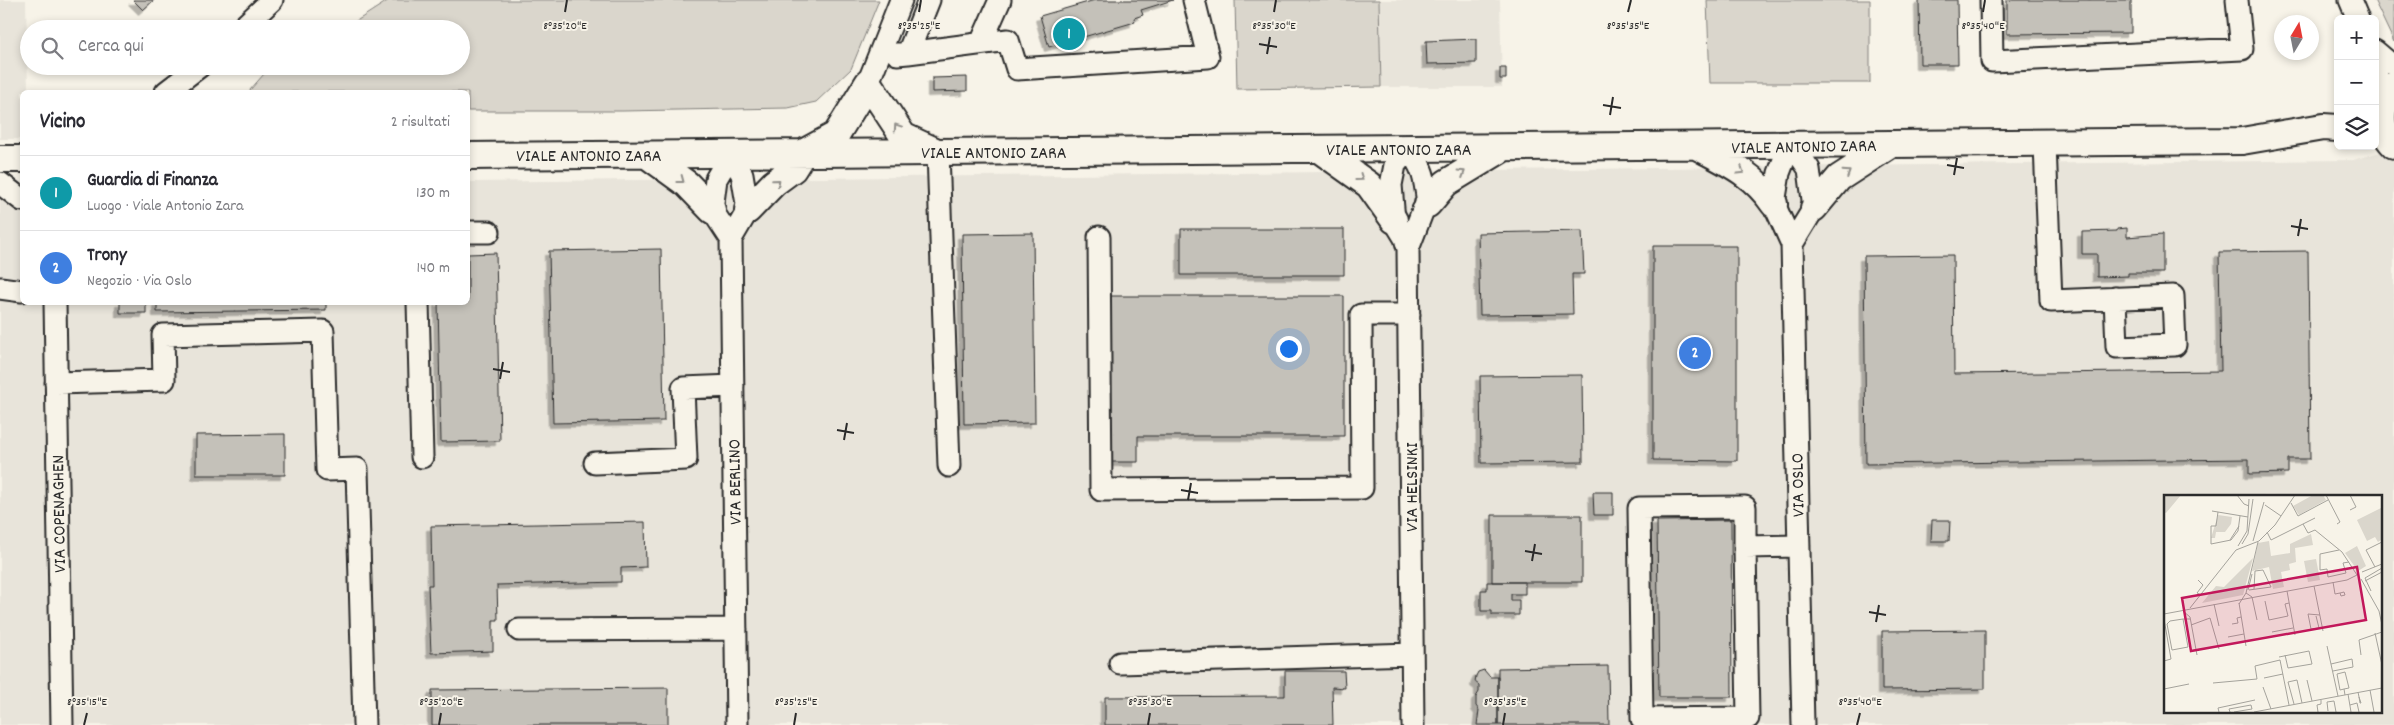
<!DOCTYPE html>
<html lang="it">
<meta charset="utf-8">
<style>
:root{--surface:#fff;--page:#f7f7f7;--text:#2b2b33;--muted:#7c7c81;--line:#e1e1e2;--accent:#db2777}
body{margin:0;font-family:Dekko,sans-serif;background:var(--page);color:var(--text)}
.controls{position:absolute;right:15px;top:15px;display:grid;overflow:hidden;border-radius:8px;box-shadow:0 2px 8px #0003}
.controls button{width:45px;height:45px;display:grid;place-items:center;padding:0;border:0;border-bottom:1px solid var(--line);background:var(--surface);color:var(--text);font:25px sans-serif}
.compass{position:absolute;left:2274px;top:15px;width:45px;height:45px;border-radius:50%;background:var(--surface);box-shadow:0 2px 8px #0003;rotate:10deg}
.you{position:absolute;left:1288px;top:348px;width:18px;height:18px;margin:-12px;border:4px solid #fff;border-radius:50%;background:#1a73e8;box-shadow:0 0 0 8px #1a73e833}
.badge{display:grid;place-items:center;width:32px;height:32px;border-radius:50%;background:var(--accent);color:#fff;font-size:16px;font-weight:700}
.pin{position:absolute;translate:-50% -50%;border:2px solid #fff;box-shadow:0 1px 5px #0006}
.list{margin:0;padding:0;list-style:none}
h2{display:flex;justify-content:space-between;align-items:center;height:65px;margin:0;padding:0 20px;font-size:21px}
h2 small{font-size:16px;font-weight:400;color:var(--muted)}
.list li{display:grid;grid-template-columns:32px 1fr auto;gap:15px;align-items:center;box-sizing:border-box;height:75px;padding:0 20px;border-top:1px solid var(--line)}
.list b{display:block;font-size:19px;white-space:nowrap}
.list p{margin:0;font-size:16px;white-space:nowrap;color:var(--muted)}
.list em{font-size:16px;font-style:normal;color:var(--muted)}
.icon{flex:none;width:28px;height:28px;fill:none;stroke:currentColor;stroke-width:2;stroke-linecap:round;stroke-linejoin:round}
.map{position:relative;flex:none;width:2394px;height:725px;overflow:hidden}
.search{position:absolute;background:var(--surface);box-shadow:0 2px 8px #0003;left:20px;top:20px;width:450px;height:55px;display:flex;align-items:center;gap:12px;box-sizing:border-box;padding:0 18px;border-radius:28px;color:var(--muted);font-size:19px}
.panel{position:absolute;background:var(--surface);box-shadow:0 2px 8px #0003;left:20px;top:90px;width:450px;height:215px;border-radius:8px}
.map>svg:first-child{display:block}
</style>
<div class="map">
<svg width="2394" height="725" viewBox="0 0 2394 725">
<defs>
<filter id="shadow"><feDropShadow dx="-4.5" dy="4.5" stdDeviation="0" flood-color="#0004"/></filter>
</defs>
<rect width="100%" height="100%" fill="#f7f3e8"/>
<filter id="ink" filterUnits="userSpaceOnUse"><feTurbulence type="fractalNoise" baseFrequency=".02" numOctaves="2"/><feDisplacementMap in="SourceGraphic" scale="10" xChannelSelector="R" yChannelSelector="G"/><feConvolveMatrix kernelMatrix="1 2 1 2 8 2 1 2 1" color-interpolation-filters="sRGB"/></filter>
<g filter="url(#ink)">
<!-- built -->
<path fill="#e8e4da" fill-rule="evenodd" d="M0 0H26L28 92H22V139H0Z
M1379 0H1500L1502 87H1381Z
M2394 148V725H0V185H22V302H468V182L2353 160ZM2165 496H2380V711H2165Z"/>
<!-- green -->
<path fill="#dad6cc" stroke="#82807c" d="M389 0H879L851 69 816 102 788 108 622 111H468V92H251L250 90 271 66H461V29H344Z
M1235 0H1379L1381 87 1237 89Z
M1707 0H1870V83H1710Z
M2374 0H2394V42Z"/>
<!-- building -->
<path fill="#c4c1b9" stroke="#2b2b2b" filter="url(#shadow)" d="M133 0H154L143 10Z
M1095 0H1173L1141 10 1143 15 1134 18 1135 22 1049 47 1040 16Z
M1919 0H1957L1958 64H1920Z
M2007 0H2131V33L2007 34Z
M1476 39V63L1427 64 1426 41Z
M1500 68H1506V79H1500Z
M967 77V91L932 92V78Z
M2127 228V237L2163 234V273H2128V276L2097 277V254H2082V232L2117 231V229Z
M1181 229H1344V275H1181Z
M1582 231 1584 274H1572L1573 314 1480 315 1478 233Z
M1033 233 1035 423 964 424 962 234Z
M1653 246H1737V461L1653 460Z
M661 249 664 421 553 423 549 251Z
M2308 251 2310 459H2288V473L2249 474V459L1866 464 1864 256 1953 255 1954 374 2221 371 2219 252Z
M496 253 500 441 441 442 438 302H468V254Z
M1109 296H1344V436H1138V462H1110Z
M120 302H146V313H120Z
M157 302H326V310L157 312Z
M1582 375 1583 462 1481 463 1480 376Z
M285 434V475H196V435Z
M1593 492H1613V515H1594Z
M1492 515H1582V582H1492Z
M1731 520 1732 697H1659L1657 521Z
M1932 520H1950L1949 541H1931Z
M645 522 646 567 621 568V582L497 585 498 620H493V651L431 653 428 585H432L431 526Z
M1487 582H1525V594H1511V600H1519V615H1492V611H1481V590H1487Z
M1985 630V689L1882 690V631Z
M1608 666 1609 725H1498V668Z
M1484 670 1490 677H1498V725H1477L1479 710 1476 706V697L1479 692V685L1475 682 1476 676 1478 672Z
M1285 671H1344L1345 688 1332 687 1333 725H1105V697L1285 696Z
M668 688V725H432V690Z"/>
<g fill="none" stroke-linecap="round" stroke-linejoin="round">
<defs>
<path id="minor" d="M1991 0 1992 61 2242 49 2237 0
M2350 0 2358 19
M241 29 272 0
M981 43 1000 0
M2375 51 2388 62 2394 64
M908 53 1008 40 1017 69 1208 57 1194 0
M897 54 908 53 929 0
M2375 70 2385 100
M868 83 901 0
M166 92 200 66
M2045 144 2051 301 2173 296 2175 345 2117 347 2115 298
M938 152 949 466
M0 183 22 200
M468 232H489
M1099 237 1101 490 1362 488 1361 315H1409
M731 239 712 210 716 179 730 155 742 174 748 210 731 239 737 725
M1792 244 1814 208 1809 169 1800 156 1789 147 1779 173 1774 204 1792 244 1803 725
M1408 249 1423 210 1428 204C1425 181 1424 167 1408 149L1395 165 1391 185 1394 220 1405 238 1408 249 1413 725
M0 288 22 291
M55 302 62 725
M418 302 422 457
M56 383 164 380 163 335 323 331 327 470 357 469 364 725
M595 463 686 459 683 388 733 386
M1745 547 1748 718 1642 719 1639 508 1745 507V547L1799 546
M519 630 736 629
M1120 663 1412 654"/>
<path id="major" d="M2394 85C2381 104 2376 127 2394 145
M1700 148C1731 164 1754 175 1774 204
M1320 150 1369 185 1394 220
M647 155 687 184 712 210
M468 156 2242 141 2323 127 2338 128
M0 159H22
M1428 204 1446 183 1502 149
M1814 208 1839 178 1890 145
M748 210 774 183 793 169 803 153 836 135 868 83 903 136 933 150"/>
</defs>
<!-- minor casing -->
<use href="#minor" stroke="#2b2b2b" stroke-width="25"/>
<!-- major casing -->
<use href="#major" stroke="#2b2b2b" stroke-width="30"/>
<!-- minor -->
<use href="#minor" stroke="#f7f3e8" stroke-width="21"/>
<!-- major -->
<use href="#major" stroke="#f7f3e8" stroke-width="26"/>
</g>
<!-- one-way arrows -->
<defs><path id="oneway-chevron" d="M-2-3.5L2.5 0L-2 3.5" fill="none" stroke-width="1.6" stroke-linecap="round" stroke-linejoin="round" transform="scale(1.25)"/></defs>
<g stroke="#918f8a">
<use href="#oneway-chevron" transform="translate(897 127) rotate(-124)"/>
<use href="#oneway-chevron" transform="translate(1741 171) rotate(32)"/>
<use href="#oneway-chevron" transform="translate(1462 173) rotate(-32)"/>
<use href="#oneway-chevron" transform="translate(1847 173) rotate(-33)"/>
<use href="#oneway-chevron" transform="translate(1360 178) rotate(36)"/>
<use href="#oneway-chevron" transform="translate(681 180) rotate(37)"/>
<use href="#oneway-chevron" transform="translate(777 182) rotate(-41)"/>
</g>
</g>
<!-- ticks -->
<path fill="none" stroke="#2b2b2b" stroke-width="2" d="M565 12 567 0M919 12 921 0M1274 12 1276 0M1628 12 1631 0M1983 12 1985 0M1259 44 1277 47M1267 54 1270 37M1603 105 1621 108M1610 115 1613 97M1947 165 1964 168M1954 175 1957 158M2291 226 2308 229M2298 236 2301 219M493 369 510 372M500 379 503 362M837 430 854 433M844 440 847 423M1181 490 1198 493M1188 500 1191 483M1525 551 1542 554M1532 561 1535 544M1869 612 1886 615M1876 622 1879 605M84 725 87 713M439 725 441 713M794 725 796 713M1148 725 1150 713M1503 725 1505 713M1857 725 1860 713"/>
<g text-anchor="middle" stroke-width="4" stroke-linejoin="round" paint-order="stroke">
<!-- street labels -->
<g font-size="18" fill="#2b2b2b" stroke="#f7f3e8">
<text transform="translate(1804 146) rotate(-1)" y="6">VIALE ANTONIO ZARA</text>
<text x="1399" y="155">VIALE ANTONIO ZARA</text>
<text x="994" y="158">VIALE ANTONIO ZARA</text>
<text x="589" y="161">VIALE ANTONIO ZARA</text>
<text transform="translate(734 482) rotate(-91)" y="6">VIA BERLINO</text>
<text transform="translate(1797 485) rotate(-91)" y="6">VIA OSLO</text>
<text transform="translate(1411 487) rotate(-90)" y="6">VIA HELSINKI</text>
<text transform="translate(58 514) rotate(-91)" y="6">VIA COPENAGHEN</text>
</g>
</g>
<!-- overview -->
<g transform="translate(2164 495)">
<rect width="218" height="218" fill="#f7f3e8"/>
<path d="M0 0H17L2 18 0 17ZM149 0H159L162 5 135 20 129 11ZM217 13V45L214 47 211 42 203 46 193 25ZM54 20 68 22 67 29 61 37H52L51 43H47ZM147 39 149 50 131 53 132 67 125 69 126 75 117 77 120 92 109 94 105 72 88 76 94 48 105 46 107 61 126 58V49ZM193 51 202 71 194 76 181 58ZM89 63 79 100 38 108 52 91 60 92ZM152 64 156 85 144 87 140 66Z" fill="#dad6cc"/>
<path fill="none" stroke="#a5a39c" stroke-width="1" d="M73 0 80 9 85 11M162 0 176 27 173 29M127 8 134 21 164 5M101 10 117 21M186 15 192 12 186 0M48 16 84 22M54 17 52 31H47V49L67 45 74 36 76 21M139 29 144 38 151 35 178 57 193 80M103 37 107 45 151 23M66 45 75 31M89 46 100 7M78 49 84 39 89 4M74 51 83 36 85 4M175 55 156 59V75L163 74 164 82 182 78 179 68 185 67M211 72 202 55 218 47M198 77 218 69M197 84 215 116 218 130M34 85 39 90 33 98 37 100M201 86 218 77M169 87 171 99 176 98 180 97 181 100 177 101 176 98M150 91 159 136M84 95 88 79M85 95 107 92 99 75 91 76 90 94M123 96 131 140M207 96 201 83 218 73M82 98 94 47M88 102 93 125M101 106 105 125 124 121 121 109 125 108M75 108 82 151M50 109 55 131M75 109 82 98 88 102M26 113 72 55 95 46 111 30 131 0M19 116 26 122 33 160M0 119 183 85 193 80M152 121 155 133 147 134 144 119 156 120M0 124 7 164 0 166M19 124 24 152 8 155 3 129 6 126 19 124H26M68 129 74 128 73 123 77 122M27 130 46 123 55 154M108 137 129 133M211 138 218 170M64 142 80 139M163 151 174 201M197 160 195 145 218 137M115 162 145 156 148 169 124 173 121 160M116 165 125 210M167 169 188 164 189 172 169 176M100 183 119 179M143 185 148 206M49 188 93 184 91 171 116 165M99 192 107 214M0 194 25 189M180 194 185 193 181 177 173 179 176 195 180 194 181 200M206 195 210 217M194 197 195 202 196 208H197L195 202M184 199 187 217M130 209 124 187 133 185 138 208M186 210 193 208 195 217M164 216 163 207 170 206 172 217M55 217 54 213 91 205M66 217 65 214 87 210 88 214 70 217M90 217 218 193M154 217 153 210 157 209V205"/>
<path fill="#c2185b" fill-opacity="0.15" stroke="#c2185b" stroke-width="2.5" d="M193 72 202 125 27 156 18 103Z"/>
<rect width="218" height="218" fill="none" stroke="#2b2b2b" stroke-width="2.5"/>
</g>
<g font-size="12" text-anchor="middle" fill="#2b2b2b" stroke="#f7f3e8" stroke-width="4" stroke-linejoin="round" paint-order="stroke">
<text x="565" y="29">8°35'20"E</text>
<text x="919" y="29">8°35'25"E</text>
<text x="1274" y="29">8°35'30"E</text>
<text x="1628" y="29">8°35'35"E</text>
<text x="1983" y="29">8°35'40"E</text>
<text x="87" y="705">8°35'15"E</text>
<text x="441" y="705">8°35'20"E</text>
<text x="796" y="705">8°35'25"E</text>
<text x="1150" y="705">8°35'30"E</text>
<text x="1505" y="705">8°35'35"E</text>
<text x="1860" y="705">8°35'40"E</text>
</g>
</svg>
<div class="controls">
<button>+</button>
<button>−</button>
<button><svg class="icon" aria-label="layers" viewBox="0 0 24 24"><path d="M12 4l9 5-9 5-9-5zM3 14l9 5 9-5"/></svg></button>
</div>
<svg class="compass" viewBox="-18 -18 36 36"><path d="M0-13l5 13h-10z" fill="#e53935"/><path d="M0 13l5-13h-10z" fill="#7c7c81"/></svg>
<div class="you"></div>
<div class="pin badge" style="left:1069px;top:34px;background:#0f9aa8">1</div>
<div class="pin badge" style="left:1695px;top:353px;background:#3f7fe0">2</div>
<div class="search"><svg class="icon" aria-label="search" viewBox="0 0 24 24"><circle cx="10" cy="10" r="6"/><path d="M15 15l6 6"/></svg>Cerca qui</div>
<section class="panel">
<h2>Vicino<small>2 risultati</small></h2>
<ul class="list">
<li><span class="badge" style="background:#0f9aa8">1</span><div><b>Guardia di Finanza</b><p>Luogo · Viale Antonio Zara</p></div><em>130 m</em></li>
<li><span class="badge" style="background:#3f7fe0">2</span><div><b>Trony</b><p>Negozio · Via Oslo</p></div><em>140 m</em></li>
</ul>
</section>
</div>
